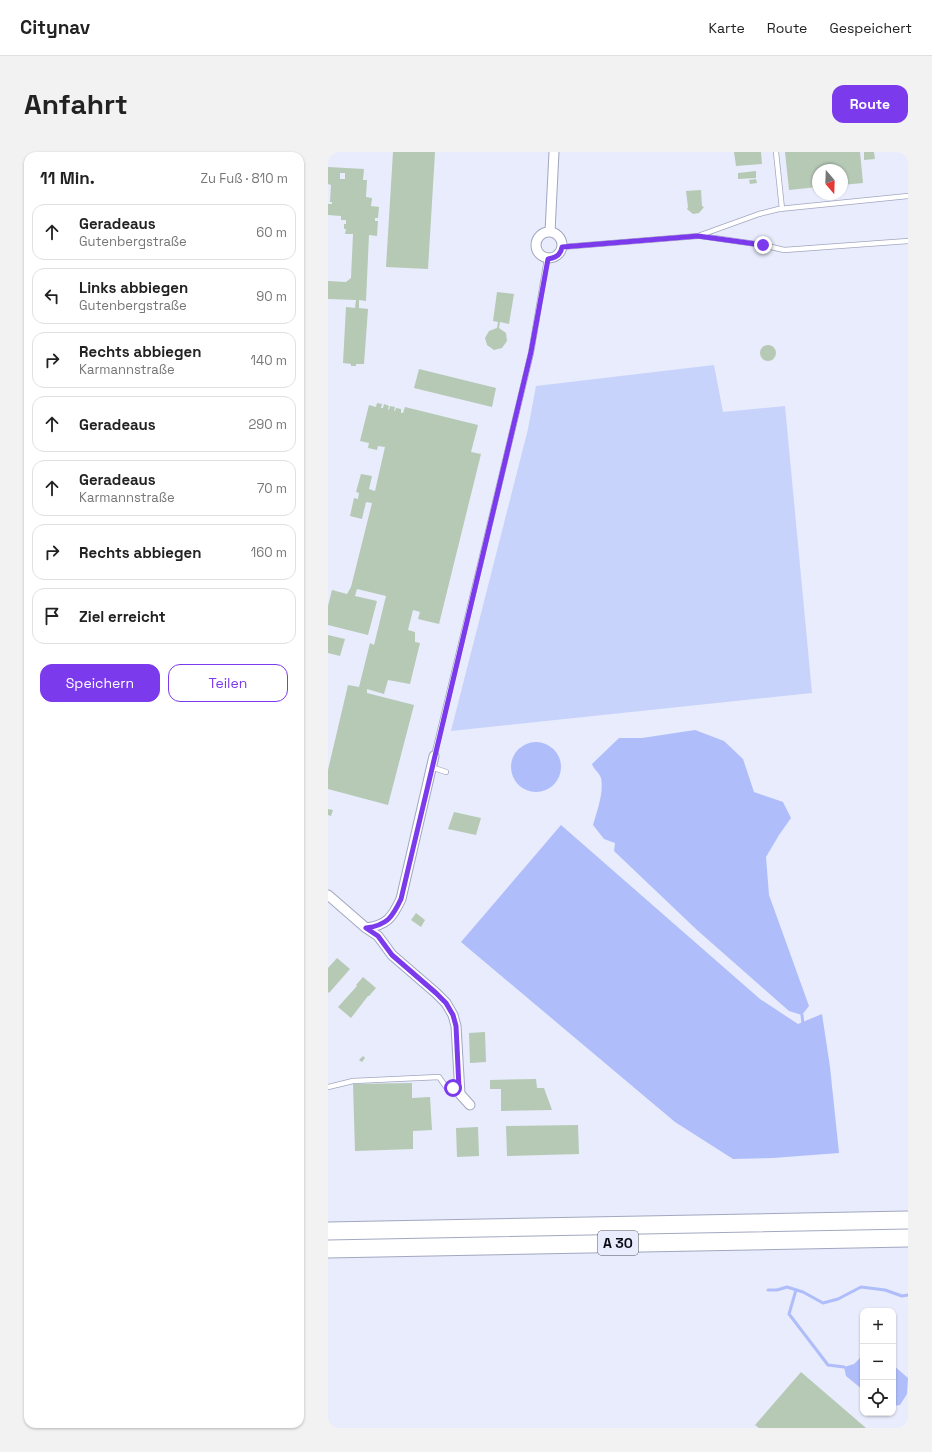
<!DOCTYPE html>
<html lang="de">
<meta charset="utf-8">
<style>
:root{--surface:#fff;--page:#f2f2f2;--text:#222;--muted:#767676;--line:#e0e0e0;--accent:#7c3aed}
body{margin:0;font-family:"Space Grotesk",sans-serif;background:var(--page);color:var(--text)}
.controls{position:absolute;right:12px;bottom:12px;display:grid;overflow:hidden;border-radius:8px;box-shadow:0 1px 3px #0004}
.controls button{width:36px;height:36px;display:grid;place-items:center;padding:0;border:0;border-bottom:1px solid var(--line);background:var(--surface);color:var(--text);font:20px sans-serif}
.compass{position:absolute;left:484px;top:12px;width:36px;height:36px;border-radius:50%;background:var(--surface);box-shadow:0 1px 3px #0004;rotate:161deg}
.stop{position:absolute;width:12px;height:12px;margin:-9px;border:3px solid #7c3aed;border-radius:50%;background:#fff}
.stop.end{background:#7c3aed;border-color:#fff;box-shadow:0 1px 4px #0008}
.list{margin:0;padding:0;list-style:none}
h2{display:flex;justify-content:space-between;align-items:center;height:52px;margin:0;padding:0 16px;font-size:17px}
h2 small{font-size:13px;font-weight:400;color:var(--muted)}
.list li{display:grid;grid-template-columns:26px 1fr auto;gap:12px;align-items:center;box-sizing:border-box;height:56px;margin:0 8px 8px;padding:0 8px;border:1px solid var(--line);border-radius:12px}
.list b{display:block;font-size:15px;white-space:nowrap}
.list p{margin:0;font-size:13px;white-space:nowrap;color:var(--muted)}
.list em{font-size:13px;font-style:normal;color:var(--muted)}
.actions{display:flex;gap:8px;padding:12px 16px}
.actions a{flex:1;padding:9px 0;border:1px solid var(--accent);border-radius:12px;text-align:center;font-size:14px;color:var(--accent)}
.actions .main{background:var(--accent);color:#fff}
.icon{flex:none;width:22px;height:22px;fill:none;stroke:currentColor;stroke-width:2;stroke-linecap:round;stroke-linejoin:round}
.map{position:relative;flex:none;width:580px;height:1276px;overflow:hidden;border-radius:12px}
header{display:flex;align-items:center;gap:24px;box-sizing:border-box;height:56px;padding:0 20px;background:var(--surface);border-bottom:1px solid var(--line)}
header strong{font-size:19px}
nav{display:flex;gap:22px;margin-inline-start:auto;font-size:14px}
.intro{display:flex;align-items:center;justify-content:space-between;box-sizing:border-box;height:96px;padding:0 24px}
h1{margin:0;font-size:28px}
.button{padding:10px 18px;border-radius:12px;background:var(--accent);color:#fff;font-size:14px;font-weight:700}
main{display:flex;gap:24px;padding:0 24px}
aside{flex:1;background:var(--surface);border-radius:12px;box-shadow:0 1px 3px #0004}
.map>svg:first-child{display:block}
</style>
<header>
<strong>Citynav</strong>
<nav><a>Karte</a><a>Route</a><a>Gespeichert</a></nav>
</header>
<div class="intro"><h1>Anfahrt</h1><a class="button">Route</a></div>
<main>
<aside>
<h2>11 Min.<small>Zu Fuß · 810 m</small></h2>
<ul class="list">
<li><svg class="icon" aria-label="ahead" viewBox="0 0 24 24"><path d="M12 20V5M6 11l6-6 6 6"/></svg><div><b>Geradeaus</b><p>Gutenbergstraße</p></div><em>60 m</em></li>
<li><svg class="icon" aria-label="left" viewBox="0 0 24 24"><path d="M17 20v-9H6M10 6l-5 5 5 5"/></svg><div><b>Links abbiegen</b><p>Gutenbergstraße</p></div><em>90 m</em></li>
<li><svg class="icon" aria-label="right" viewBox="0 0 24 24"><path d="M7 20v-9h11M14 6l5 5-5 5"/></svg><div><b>Rechts abbiegen</b><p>Karmannstraße</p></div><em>140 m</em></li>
<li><svg class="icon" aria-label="ahead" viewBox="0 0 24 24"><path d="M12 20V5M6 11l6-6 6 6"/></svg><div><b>Geradeaus</b></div><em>290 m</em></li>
<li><svg class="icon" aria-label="ahead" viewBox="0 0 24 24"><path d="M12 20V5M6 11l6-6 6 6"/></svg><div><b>Geradeaus</b><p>Karmannstraße</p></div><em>70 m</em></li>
<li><svg class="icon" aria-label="right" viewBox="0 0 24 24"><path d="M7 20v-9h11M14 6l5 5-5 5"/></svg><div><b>Rechts abbiegen</b></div><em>160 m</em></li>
<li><svg class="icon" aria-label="arrive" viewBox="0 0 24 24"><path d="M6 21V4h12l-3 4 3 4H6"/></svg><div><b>Ziel erreicht</b></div></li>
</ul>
<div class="actions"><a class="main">Speichern</a><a>Teilen</a></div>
</aside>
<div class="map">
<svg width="580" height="1276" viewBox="0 0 580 1276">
<rect width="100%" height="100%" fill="#e8ecfc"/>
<!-- green -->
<path fill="#c8d3fb" d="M386 213 395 260 457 254 484 541 123 579 200 277 208 234Z"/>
<!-- water -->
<path fill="#afbefa" d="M367 578 396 589 415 607 426 640 455 650 463 666 451 683 438 705 441 743 481 854 474 863 461 859 369 778 286 699 287 691 276 687 265 673C269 659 276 641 273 626 271 620 266 618 264 612L291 586H314Z
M183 615a25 25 0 1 1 50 0a25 25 0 1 1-50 0Z
M233 673 432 847 470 872 494 862 502 915 511 1001 445 1006 405 1007 347 970 133 790Z
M535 1203V1238L518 1224 516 1215 526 1212Z
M565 1213 580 1226 579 1242 572 1253 565 1254Z"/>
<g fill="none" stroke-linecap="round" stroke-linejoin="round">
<!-- stream -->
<path stroke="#afbefa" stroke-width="3" d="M474 863 475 872
M440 1138H449L459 1135 475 1140 495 1151 510 1147 533 1135 557 1138 574 1144 580 1143
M468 1138 461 1162 500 1213 516 1215"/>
</g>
<!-- building -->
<path fill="#b5c9b5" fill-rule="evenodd" d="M65 0H107L100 117 58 115Z
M406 0H433L434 12 408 14Z
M457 0H532L535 31 514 33V18H490V35L461 38Z
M536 0H546L547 7 536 8Z
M0 15 36 17 35 28H39L38 45 44 46 43 54 51 55 50 66H47V69H50L49 84 41 83 38 149 31 148V156L40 157 36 212H28V214H23V212L15 211 18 155 27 156 28 148 0 147V129L18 130 23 126 25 82H17L18 77H16V72H18V68H13V64L0 63V52H4V50H2L3 33 0 32ZM12 21H17V27H12Z
M428 19V26L410 27V21Z
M428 27 429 31 422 32 421 28Z
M373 38 374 54 376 55 371 61 365 62 359 57 360 55 358 39Z
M169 140 186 142 181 172 172 170 171 176 178 181 179 189 174 196 166 198 159 193 157 186 161 179 169 176 170 170 165 169Z
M432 201a8 8 0 1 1 16 0a8 8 0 1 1-16 0Z
M91 217 168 236 164 255 86 236Z
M49 251 54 252 53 256H55L56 252 61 254 60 257 61 258 62 254 67 255 66 259H67L68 256 73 257V261H75L77 255 150 273 143 300 153 302 111 472 90 467 92 460 85 458 80 478 87 480V490L92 491 82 532 60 528 56 542 39 537V541L86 553 60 653 0 637V618L20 533 31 535 42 491 46 493 58 444 29 437 27 444 49 449 40 483 0 473V454L4 438 19 442 23 435 44 351 38 350 34 367 22 364 26 346 30 347 31 341 28 340 33 322 44 324 41 337 47 339 57 295 50 294 49 298 40 296 41 291 32 289 41 253 48 255Z
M0 483 17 487 12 504 0 501Z
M0 657 5 658 3 664 0 663Z
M126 660 153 666 148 683 120 677Z
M88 761 97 768 93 775 83 768Z
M9 806 22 817 1 841 0 840V816Z
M35 825 48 836 41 844H40L23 866 10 855 29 834 28 833Z
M157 880 158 910 142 911 141 881Z
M35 904 37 906 34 910 31 908Z
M208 927 209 936H216L224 958 173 959V937H162V928Z
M84 931V946L102 945 104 978 85 979V997L27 999 25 932Z
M250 973 251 1002 179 1004 178 974Z
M150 975 151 1004 129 1005 128 976Z
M473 1220 538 1276H431L427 1273Z"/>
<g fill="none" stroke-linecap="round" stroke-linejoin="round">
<defs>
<path id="service" d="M448 0 454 57
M372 84 435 93 456 98 580 89
M234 95 370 84 431 62 451 57 580 44
M106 604 203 201 219 107
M103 615 118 620
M0 935 25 929 111 925 118 935 131 936"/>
<path id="minor" d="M208 93a13 13 0 1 1 26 0a13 13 0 1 1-26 0Z
M222 80 226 0
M0 743 38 776 50 784 64 803 108 841 118 851 125 863 128 874 132 942 142 953
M38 776C59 773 64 766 73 747L106 604"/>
<path id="motorway" d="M0 1079 580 1068
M0 1097 580 1086"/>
</defs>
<!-- service casing -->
<use href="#service" stroke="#a1a7bf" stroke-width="6"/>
<!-- minor casing -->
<use href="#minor" stroke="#a1a7bf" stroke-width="11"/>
<!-- motorway casing -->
<use href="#motorway" stroke="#a1a7bf" stroke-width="19"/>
<!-- service -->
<use href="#service" stroke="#fff" stroke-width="4.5"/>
<!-- minor -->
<use href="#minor" stroke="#fff" stroke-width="9"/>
<!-- motorway -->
<use href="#motorway" stroke="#fff" stroke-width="17"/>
</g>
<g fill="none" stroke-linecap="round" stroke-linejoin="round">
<!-- route -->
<path stroke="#7c3aed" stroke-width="5" d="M125 936H131L128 874 125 863 118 851 108 841 64 803 50 784 38 776C59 773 64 766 73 747L203 200 220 107C227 106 233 103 234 95L370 84 435 93"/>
</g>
<g text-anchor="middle" stroke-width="3.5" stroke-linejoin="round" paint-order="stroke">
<!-- shield labels -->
<rect fill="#e8ecfc" stroke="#4d4f5a" stroke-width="1" x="270" y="1079" width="40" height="24" rx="3"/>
<g font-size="14" font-weight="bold" fill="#0a0c14">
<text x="290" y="1096">A 30</text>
</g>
</g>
</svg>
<div class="controls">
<button>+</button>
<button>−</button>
<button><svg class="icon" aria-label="locate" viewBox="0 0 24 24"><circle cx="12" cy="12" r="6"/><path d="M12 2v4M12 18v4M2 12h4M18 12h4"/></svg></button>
</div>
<svg class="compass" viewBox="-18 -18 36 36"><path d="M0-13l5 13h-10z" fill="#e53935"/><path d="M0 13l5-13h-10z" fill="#767676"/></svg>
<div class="stop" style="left:125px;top:936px"></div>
<div class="stop end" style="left:435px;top:93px"></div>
</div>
</main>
